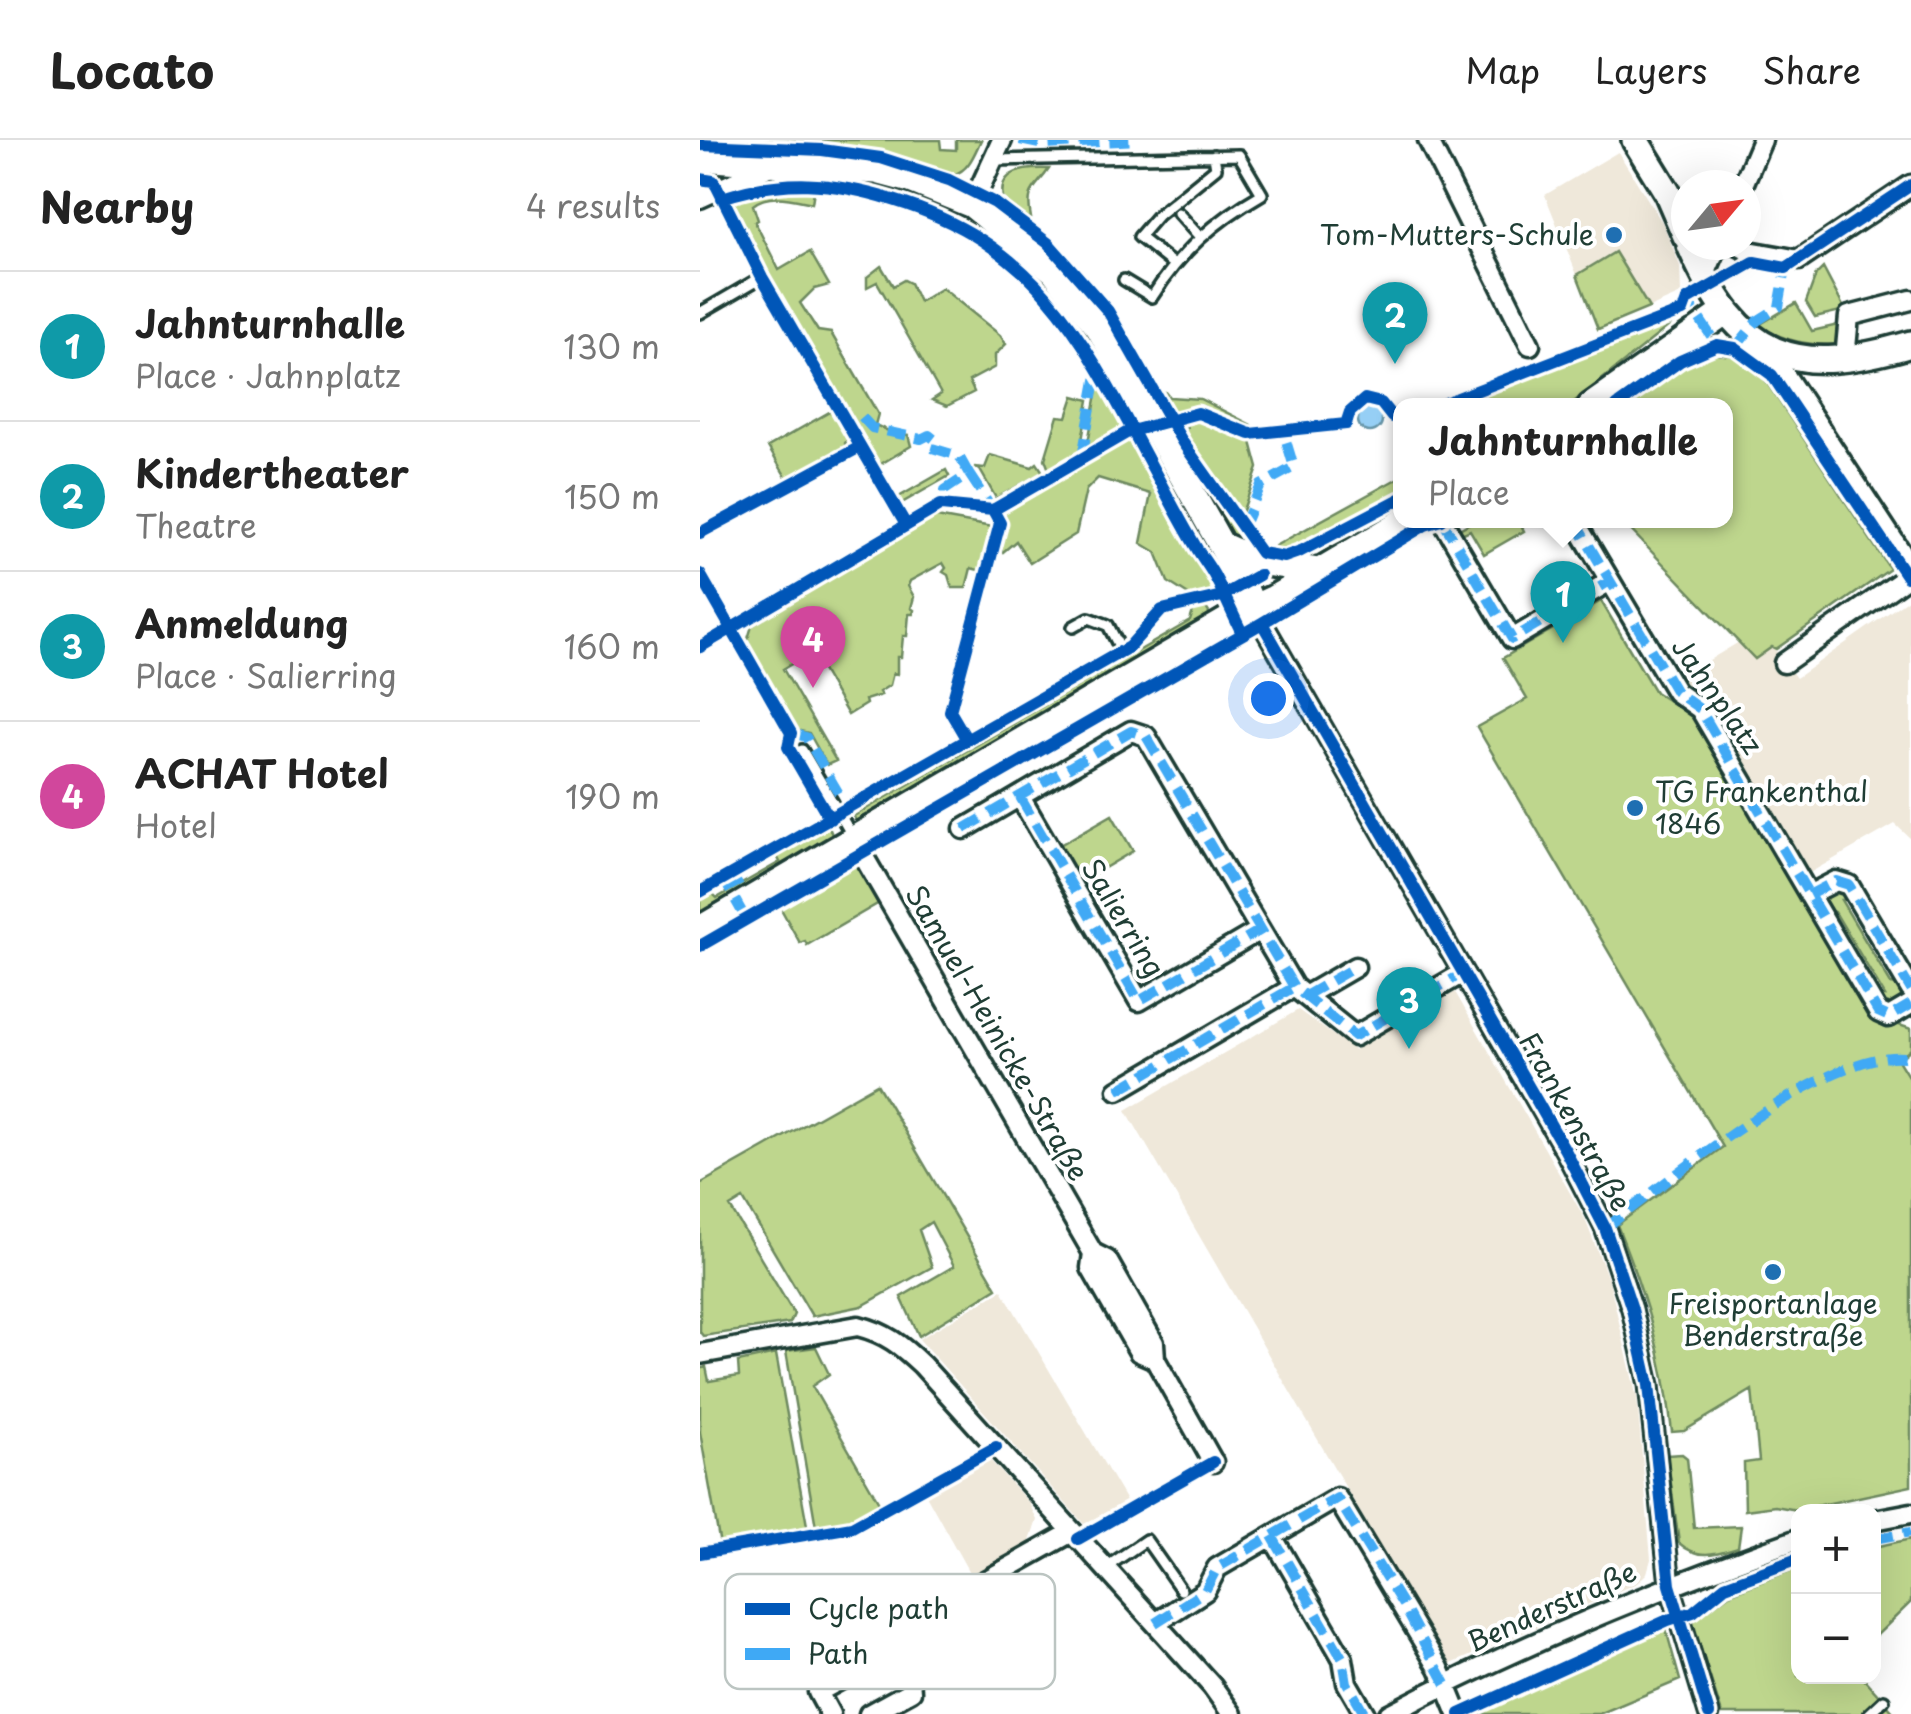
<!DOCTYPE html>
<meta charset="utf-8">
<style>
:root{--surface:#fff;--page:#f6f6f6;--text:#222;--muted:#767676;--line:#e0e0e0;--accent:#2563eb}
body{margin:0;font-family:"Playpen Sans",sans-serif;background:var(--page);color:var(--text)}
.controls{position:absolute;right:30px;bottom:30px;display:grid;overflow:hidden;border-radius:20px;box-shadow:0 10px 40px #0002}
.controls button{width:90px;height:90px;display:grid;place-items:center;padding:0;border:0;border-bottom:2px solid var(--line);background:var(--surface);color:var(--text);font:50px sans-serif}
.compass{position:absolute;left:971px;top:30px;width:90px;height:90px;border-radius:50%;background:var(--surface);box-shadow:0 10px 40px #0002;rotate:61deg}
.you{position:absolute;left:568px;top:558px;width:35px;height:35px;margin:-25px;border:8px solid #fff;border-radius:50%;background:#1a73e8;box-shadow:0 0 0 15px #1a73e833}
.badge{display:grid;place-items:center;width:65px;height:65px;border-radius:50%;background:var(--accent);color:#fff;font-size:32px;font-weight:700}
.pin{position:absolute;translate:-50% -82px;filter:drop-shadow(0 2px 5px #0008)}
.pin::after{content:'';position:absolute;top:52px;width:35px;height:30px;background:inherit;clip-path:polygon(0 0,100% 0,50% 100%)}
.popup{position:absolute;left:693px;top:258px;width:340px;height:130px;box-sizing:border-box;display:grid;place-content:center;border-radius:20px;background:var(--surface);filter:drop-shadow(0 2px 8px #0005);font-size:32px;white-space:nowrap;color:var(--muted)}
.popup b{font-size:38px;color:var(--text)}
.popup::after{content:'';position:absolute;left:50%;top:100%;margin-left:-20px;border:20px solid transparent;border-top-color:var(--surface)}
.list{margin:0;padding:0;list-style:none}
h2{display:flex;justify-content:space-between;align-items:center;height:130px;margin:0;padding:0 40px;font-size:42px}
h2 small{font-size:32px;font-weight:400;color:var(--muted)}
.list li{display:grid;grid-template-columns:65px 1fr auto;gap:30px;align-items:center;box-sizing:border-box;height:150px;padding:0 40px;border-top:2px solid var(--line)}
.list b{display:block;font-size:38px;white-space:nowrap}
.list p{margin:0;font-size:32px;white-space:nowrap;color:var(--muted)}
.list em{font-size:32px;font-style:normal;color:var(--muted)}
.map{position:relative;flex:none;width:1211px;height:1574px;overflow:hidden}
header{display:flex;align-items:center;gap:60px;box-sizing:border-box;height:140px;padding:0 50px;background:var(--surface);border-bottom:2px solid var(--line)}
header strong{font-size:48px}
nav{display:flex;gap:55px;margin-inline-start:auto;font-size:35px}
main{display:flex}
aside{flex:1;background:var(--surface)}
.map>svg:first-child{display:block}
</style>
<header>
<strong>Locato</strong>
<nav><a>Map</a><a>Layers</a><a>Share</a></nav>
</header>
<main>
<aside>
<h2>Nearby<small>4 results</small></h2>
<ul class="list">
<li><span class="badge" style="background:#0f9aa8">1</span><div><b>Jahnturnhalle</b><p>Place · Jahnplatz</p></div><em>130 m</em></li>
<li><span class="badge" style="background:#0f9aa8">2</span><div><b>Kindertheater</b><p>Theatre</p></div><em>150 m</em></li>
<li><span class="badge" style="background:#0f9aa8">3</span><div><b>Anmeldung</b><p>Place · Salierring</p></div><em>160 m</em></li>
<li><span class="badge" style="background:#d1479c">4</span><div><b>ACHAT Hotel</b><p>Hotel</p></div><em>190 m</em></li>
</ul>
</aside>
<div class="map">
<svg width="1211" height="1574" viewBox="0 0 1211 1574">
<rect width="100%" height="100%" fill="#fff"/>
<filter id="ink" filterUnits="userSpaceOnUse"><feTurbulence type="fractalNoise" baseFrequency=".01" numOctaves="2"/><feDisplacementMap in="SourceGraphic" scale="20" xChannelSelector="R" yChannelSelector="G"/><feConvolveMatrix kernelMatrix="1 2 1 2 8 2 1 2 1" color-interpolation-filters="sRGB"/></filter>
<g filter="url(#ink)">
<!-- built -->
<path fill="#efe8da" d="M918 12 963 84 980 126 981 154 949 168 915 112 877 135 845 55Z
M1211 457V699L1195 684 1106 735 1004 562 976 540 1039 502 1055 518 1072 506 1096 538Z
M755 852 885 1079 910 1144 937 1258 951 1419 947 1433 937 1443 749 1525 426 970 598 870 654 910Z
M302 1150 426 1361 384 1384 219 1199Z
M288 1318 329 1363 337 1380 329 1404 271 1436 225 1353Z"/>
<!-- green -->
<path fill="#bed68d" stroke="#6e8a60" stroke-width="2.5" d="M50 0H240L241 9 256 10V0H281C275 12 269 31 254 34L185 13 146 7 32 5V2Z
M349 29C336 49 325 48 331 78H325L304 63C295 30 324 28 349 29Z
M88 47 114 50 112 63C92 59 69 52 53 65L58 80 55 82 79 130 110 112 129 145 114 149 100 163 118 191 131 193 178 274 175 285 193 293 208 295 211 306 179 325 26 62 69 49Z
M915 112 949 168 898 189 877 135Z
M181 126 193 146 204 140 210 143 219 162 242 148 300 195 306 204 295 215V227L269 241 274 252 247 266 232 260 241 254 177 142 167 147V137Z
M1123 128 1145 170 1115 177 1106 162 1116 135Z
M1096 163 1112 191 1138 185V205C1109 205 1084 202 1059 185Z
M979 178 870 265H761Z
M1007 213 1033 216 1065 240 1190 429 1076 509 1072 507 1055 519 922 381 1026 380V266L925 265 988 222Z
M400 237 425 286 387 308Z
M465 252 469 257 500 259 553 286 542 287 503 266 472 274 461 254Z
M374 256 389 260 380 312 349 330 345 319 358 276 367 277Z
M133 270 149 298 145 303 146 311 95 340 86 337 68 307Z
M495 280 506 281 551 302 558 328 541 376 482 291 487 288 486 284Z
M431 298 516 451 490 456 468 442 456 412 441 403 451 354 398 338 386 350 376 394 330 423 316 401 303 412 297 405 305 367Z
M290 315 332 327 337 323 343 332 296 358 280 330 274 327 285 328Z
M487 317 555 414C518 398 504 352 487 317Z
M246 330 249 336 200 364 197 358Z
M700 337V372L574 414 575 406Z
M231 376 292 387 282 431 271 428 266 448H252L248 435 243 432 246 428 243 423 210 441 208 446 214 457 211 468 214 470 213 474H209L207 496H203L201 517H197V534L193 533 190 545 179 552 181 555 165 560 166 564 148 575 112 513 105 516 102 512 93 517 95 522 83 529 136 621 127 625 109 593 96 590 47 502 52 486Z
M775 380 819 381 824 391 784 414 770 390 759 395 756 391Z
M901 461 955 552 994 577 1154 852 1175 877 1211 889V909L1198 920 1211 941V1346L1097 1370 1075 1366 1045 1370 1044 1323 1059 1321 1052 1250 984 1291 972 1292C964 1217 945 1155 917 1085L1023 1007 777 587 827 559 803 518Z
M494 468H506L510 474 157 686 154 676 490 481Z
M412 675 433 711 379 743 358 706Z
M129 687 134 700 0 778V759L11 752 17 758 80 722 77 716Z
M156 725 179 763 107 805 105 801 100 803 80 767Z
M1139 746 1153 760H1141L1191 844 1204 846 1206 859 1188 869 1172 855 1185 856 1135 772 1121 769V756Z
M177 944 297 1148 219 1196 201 1157 254 1126 231 1082 219 1090 232 1127 162 1166 112 1176 43 1059 30 1067 94 1174 90 1183 3 1196 0 1192V1044Z
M116 1207 129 1234 112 1246 181 1366 152 1383 116 1387 86 1211Z
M76 1214 108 1391 20 1405 0 1292V1229L6 1227 9 1241 39 1236 38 1222Z
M982 1314 987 1318 994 1388 1041 1386 1038 1407C1015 1414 998 1420 979 1403L967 1315Z
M1211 1399V1462L1174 1498V1407Z
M1098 1428V1536L1162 1537 1195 1574H1022L992 1482 1029 1454Z
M965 1486 980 1540 899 1574H773Z"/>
<!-- water -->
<path fill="#96cff5" stroke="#6695a8" stroke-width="2.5" d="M658 280a12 12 0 1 1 24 0a12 12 0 1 1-24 0Z"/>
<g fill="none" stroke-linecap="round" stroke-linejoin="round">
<defs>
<path id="lane" d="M295 20 539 15 562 54C515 81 481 111 452 157L424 140
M478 73 499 96
M473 124 439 97 458 75 516 28 514 15
M0 173 62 137
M373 487 389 478 408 485 422 512
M102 610 153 697
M0 752 429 507 462 470
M405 1428 446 1400 481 1450
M1169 1574 1184 1560"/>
<path id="street" d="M728 0 830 205
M1043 45 1062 0
M0 58 68 27
M272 65 302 0
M1037 105 1049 111 1099 120 1211 45
M1004 137 1018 105
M1068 209 1209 424
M1145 219 1149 176 1211 160
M742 380 812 499 910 441
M874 380 976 552 1000 569 1178 872 1189 877 1211 864
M553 467 865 1010 905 1088 932 1169 949 1245 970 1445 1009 1574
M1084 523 1207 437 1211 422
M320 657 439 861 560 790
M264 689 431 591 446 596 594 847 655 896 763 833
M154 700 393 1113 391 1128 439 1212 455 1219 513 1322
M1109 755 1136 741 1149 745 1211 850
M605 856 655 827
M418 950 594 847
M393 1113 407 1120 454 1203 455 1219
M0 1214 158 1186C186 1193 201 1205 222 1225L512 1546 532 1574
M1174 1380 1211 1373
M572 1396 643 1519 647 1543 665 1574
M455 1483 505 1451 517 1428 637 1358 739 1528 758 1574
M130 1574 118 1552 207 1503
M169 1574 211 1551 205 1486 372 1392
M689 1574C821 1504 958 1449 1098 1399"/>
<path id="secondary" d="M935 0 967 52 986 96
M0 18 176 31 210 40 272 65 354 131 399 188 543 444 553 467
M990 105C1039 219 1093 239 1211 204
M891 266 1025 172
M523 406 559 422 619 431
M0 789 533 477 574 458 706 380"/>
</defs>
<!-- lane casing -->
<use href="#lane" stroke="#1f3d34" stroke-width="16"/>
<!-- street casing -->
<use href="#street" stroke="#1f3d34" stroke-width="25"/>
<!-- secondary casing -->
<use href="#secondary" stroke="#1f3d34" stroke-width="32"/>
<!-- lane -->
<use href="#lane" stroke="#fff" stroke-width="9"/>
<!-- street -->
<use href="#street" stroke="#fff" stroke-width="18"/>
<!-- secondary -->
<use href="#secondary" stroke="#fff" stroke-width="25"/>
<!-- quiet -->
<path stroke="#3fa9f5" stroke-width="10" stroke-dasharray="20 10" stroke-linecap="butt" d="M320 0 344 5 437 0
M993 157 987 160 1017 205
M1035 208 1057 181 1079 167 1086 128
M162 277 172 288 221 299 229 295 234 299
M232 308 259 316 269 334 245 350V365
M382 317 398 229
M269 334 294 372
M742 380 812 499 910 441
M874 380 976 552 1000 569 1178 872 1189 877 1211 864
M543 388 561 345 594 327 583 291
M91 593 106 597 148 669
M320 657 439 861 560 790
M264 689 431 591 446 596 594 847 655 896 763 833
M41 740 28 747 46 779
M1109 755 1136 741 1149 745 1211 850
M605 856 655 827
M418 950 594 847
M905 1088C970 1041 1133 902 1211 918
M572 1396 643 1519 647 1543 665 1574
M1174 1399 1211 1392
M455 1483 505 1451 517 1428 637 1358 706 1470 746 1544"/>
<defs>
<path id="cycleway" d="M0 5 122 10 181 18 249 40 295 63 348 103 408 171 483 303 561 413 584 417 601 411 700 359
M0 39 13 41 17 47 62 137 206 385
M22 58C82 38 132 41 193 60 334 103 380 192 445 314 462 345 478 377 496 407 502 418 510 427 516 439 525 456 533 475 542 493
M737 266 983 171 987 160 1054 122 1086 128 1211 45
M917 266 980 221 1017 205 1035 208 1072 235 1207 437
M0 393 160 307
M0 434 91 593 88 607 130 679
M562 483 865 1010 905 1088 932 1169 949 1245 970 1445 1009 1574
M0 507 241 365 293 370 428 292 498 273 550 294 646 284 650 272 665 259 681 263 692 277 700 275
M267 600 250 571 300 383 293 370
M0 752 429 507 462 470 522 456 559 435
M0 806 562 483 725 385 742 380
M378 1399 513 1322
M0 1413 152 1387 296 1307
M760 1574 968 1480 993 1472 1025 1446 1098 1419"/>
</defs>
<!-- cycleway casing -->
<use href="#cycleway" stroke="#fff" stroke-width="19"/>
<!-- cycleway -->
<use href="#cycleway" stroke="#0057b8" stroke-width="12"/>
</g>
</g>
<!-- markers -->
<g fill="#1f6fb2" stroke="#fff" stroke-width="4">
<circle cx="914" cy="95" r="10"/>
<circle cx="935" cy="668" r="10"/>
<circle cx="1073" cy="1132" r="10"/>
</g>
<g text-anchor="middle" stroke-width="8" stroke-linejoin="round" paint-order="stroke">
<!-- poi labels -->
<g font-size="28" fill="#1f3d34" stroke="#fff" text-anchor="end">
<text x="894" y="105">Tom-Mutters-Schule</text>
<text x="955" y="662" text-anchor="start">TG Frankenthal<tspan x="955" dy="32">1846</tspan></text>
<text x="1073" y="1174" text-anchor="middle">Freisportanlage<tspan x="1073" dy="32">Benderstraße</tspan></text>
</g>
<!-- street labels -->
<g font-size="28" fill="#1f3d34" stroke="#fff">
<text transform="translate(1017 556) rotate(55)" y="10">Jahnplatz</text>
<text transform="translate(423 778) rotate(59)" y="10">Salierring</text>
<text transform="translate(297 893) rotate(60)" y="10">Samuel-Heinicke-Straße</text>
<text transform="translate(875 982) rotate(61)" y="10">Frankenstraße</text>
<text transform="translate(852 1467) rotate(-24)" y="10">Benderstraße</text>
</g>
</g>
<!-- legend -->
<rect x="25" y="1434" width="330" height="115" rx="15" fill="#fff" stroke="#bcc5c2" stroke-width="2.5"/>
<rect x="45" y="1463" width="45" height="12" fill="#0057b8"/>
<rect x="45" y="1508" width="45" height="12" fill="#3fa9f5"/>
<g font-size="28" fill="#1f3d34">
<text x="108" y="1479">Cycle path</text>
<text x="108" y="1524">Path</text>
</g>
</svg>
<div class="controls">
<button>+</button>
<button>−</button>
</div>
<svg class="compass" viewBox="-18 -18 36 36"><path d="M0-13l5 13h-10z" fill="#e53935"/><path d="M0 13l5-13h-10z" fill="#767676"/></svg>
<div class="you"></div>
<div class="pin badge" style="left:863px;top:503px;background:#0f9aa8">1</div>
<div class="popup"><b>Jahnturnhalle</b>Place</div>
<div class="pin badge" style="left:695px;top:224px;background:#0f9aa8">2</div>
<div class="pin badge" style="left:709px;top:909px;background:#0f9aa8">3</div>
<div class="pin badge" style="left:113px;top:548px;background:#d1479c">4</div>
</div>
</main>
